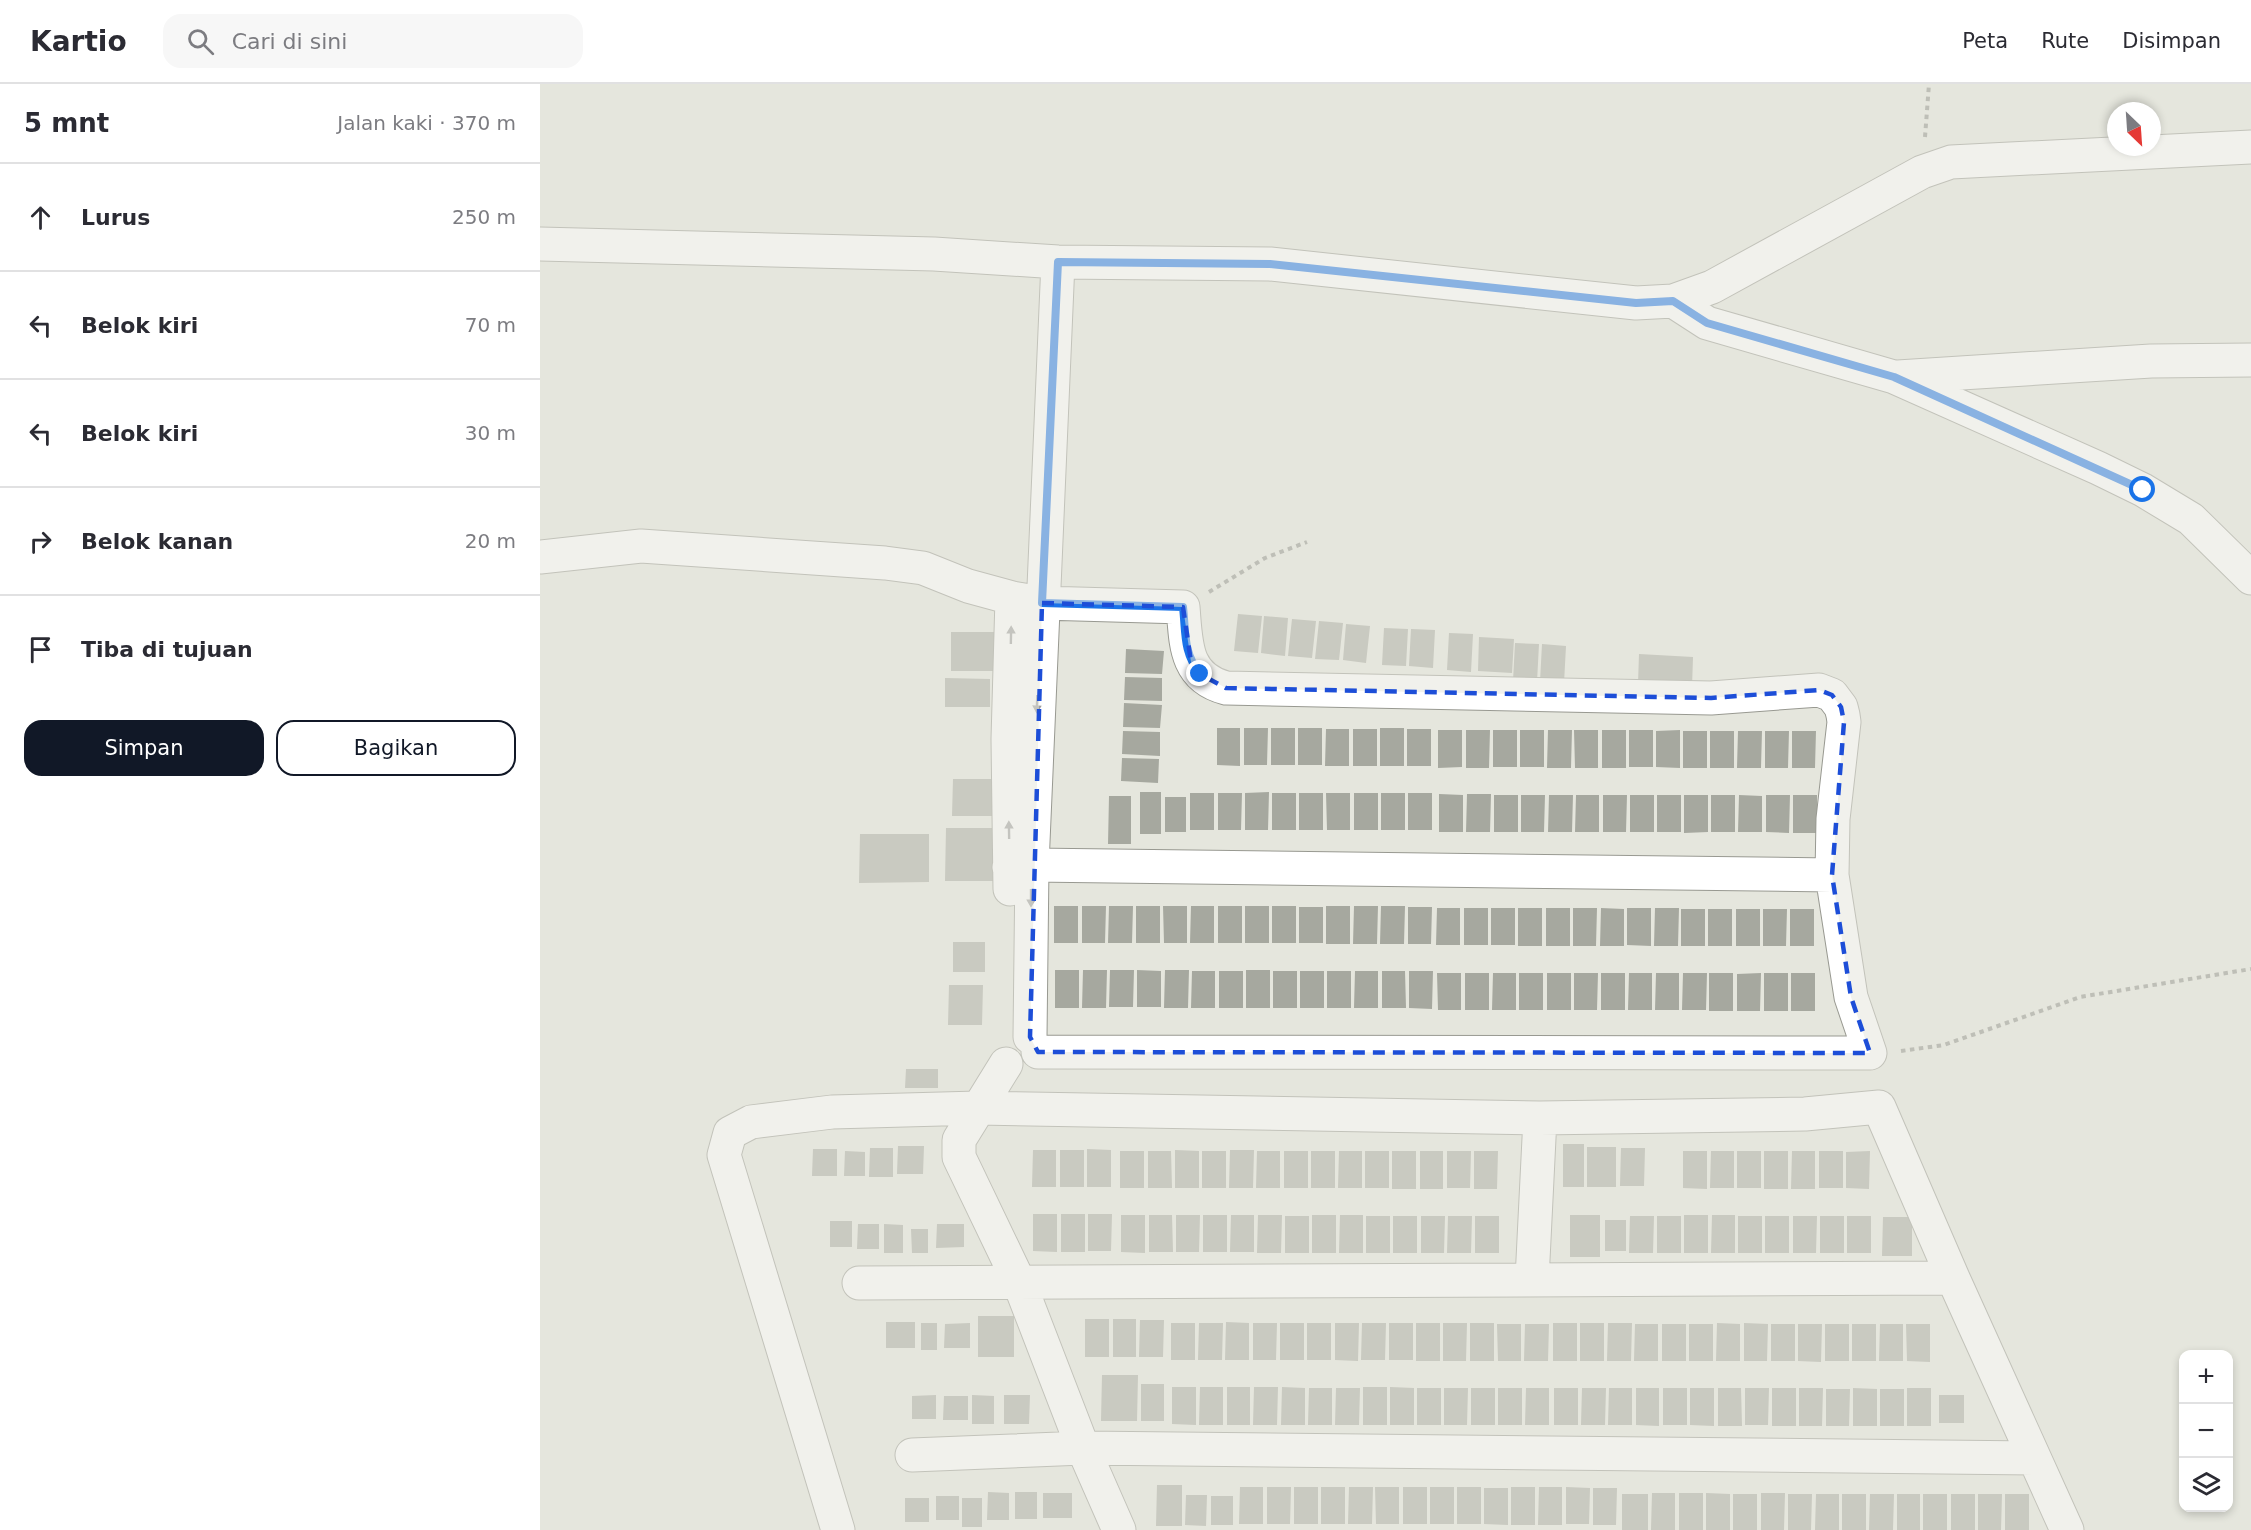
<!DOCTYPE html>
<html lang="id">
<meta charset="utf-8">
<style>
:root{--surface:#fff;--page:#f7f7f7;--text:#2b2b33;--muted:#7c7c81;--line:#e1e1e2;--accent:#111827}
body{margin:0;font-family:"DejaVu Sans",sans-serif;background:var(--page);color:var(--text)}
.controls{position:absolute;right:18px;bottom:18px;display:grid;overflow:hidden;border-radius:12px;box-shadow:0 3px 9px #0003}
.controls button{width:54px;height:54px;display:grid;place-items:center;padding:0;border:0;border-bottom:2px solid var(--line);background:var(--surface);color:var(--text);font:30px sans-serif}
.compass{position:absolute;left:1567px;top:18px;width:54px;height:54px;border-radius:50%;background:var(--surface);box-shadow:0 3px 9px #0003;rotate:155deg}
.stop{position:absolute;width:18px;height:18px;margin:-14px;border:4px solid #1a73e8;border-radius:50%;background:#fff}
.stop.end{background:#1a73e8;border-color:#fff;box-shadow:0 2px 6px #0008}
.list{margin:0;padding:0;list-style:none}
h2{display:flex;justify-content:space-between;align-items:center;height:78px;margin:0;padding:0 24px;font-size:26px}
h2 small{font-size:20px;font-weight:400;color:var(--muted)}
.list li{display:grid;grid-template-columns:39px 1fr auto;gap:18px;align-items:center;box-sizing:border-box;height:108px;padding:0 24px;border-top:2px solid var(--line)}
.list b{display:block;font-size:22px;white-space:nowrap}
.list em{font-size:20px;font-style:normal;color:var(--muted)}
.actions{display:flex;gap:12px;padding:18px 24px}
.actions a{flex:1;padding:14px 0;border:2px solid var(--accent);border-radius:18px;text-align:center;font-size:21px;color:var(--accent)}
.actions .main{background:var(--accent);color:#fff}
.icon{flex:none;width:33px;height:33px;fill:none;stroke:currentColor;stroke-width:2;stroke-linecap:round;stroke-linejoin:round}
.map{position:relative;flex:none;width:1711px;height:1446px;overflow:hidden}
header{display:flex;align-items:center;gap:36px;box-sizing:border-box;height:84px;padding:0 30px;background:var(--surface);border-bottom:2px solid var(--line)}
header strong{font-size:28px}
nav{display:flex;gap:33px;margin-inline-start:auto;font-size:21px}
.search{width:420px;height:54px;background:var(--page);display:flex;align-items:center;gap:15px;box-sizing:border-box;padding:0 21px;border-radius:18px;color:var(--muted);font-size:22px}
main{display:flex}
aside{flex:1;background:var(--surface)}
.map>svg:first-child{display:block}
</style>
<header>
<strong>Kartio</strong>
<div class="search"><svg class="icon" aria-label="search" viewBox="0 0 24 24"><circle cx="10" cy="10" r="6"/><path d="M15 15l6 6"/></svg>Cari di sini</div>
<nav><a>Peta</a><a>Rute</a><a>Disimpan</a></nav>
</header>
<main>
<aside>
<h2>5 mnt<small>Jalan kaki · 370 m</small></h2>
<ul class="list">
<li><svg class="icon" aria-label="ahead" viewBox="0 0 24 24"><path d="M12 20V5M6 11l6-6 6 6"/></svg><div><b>Lurus</b></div><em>250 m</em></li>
<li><svg class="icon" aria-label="left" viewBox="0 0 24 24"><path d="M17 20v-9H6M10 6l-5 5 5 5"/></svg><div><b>Belok kiri</b></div><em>70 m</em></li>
<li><svg class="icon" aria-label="left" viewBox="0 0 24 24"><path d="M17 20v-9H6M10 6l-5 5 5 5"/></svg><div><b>Belok kiri</b></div><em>30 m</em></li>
<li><svg class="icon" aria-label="right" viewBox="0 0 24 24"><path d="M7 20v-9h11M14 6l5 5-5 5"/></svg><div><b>Belok kanan</b></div><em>20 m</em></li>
<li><svg class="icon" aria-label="arrive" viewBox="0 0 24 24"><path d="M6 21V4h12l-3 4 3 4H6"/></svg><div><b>Tiba di tujuan</b></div></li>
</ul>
<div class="actions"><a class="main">Simpan</a><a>Bagikan</a></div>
</aside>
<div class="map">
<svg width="1711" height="1446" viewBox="0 0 1711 1446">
<rect width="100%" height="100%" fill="#e5e6dd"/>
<!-- building -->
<path fill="#a6a89f" d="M698 530 722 532 718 569 694 567Z
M724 532 748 534 745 572 721 569Z
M752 535 776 537 772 574 748 572Z
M779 537 803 539 799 576 775 575Z
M806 540 830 542 826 579 803 576Z
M844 544 868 545 866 582 842 581Z
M871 545 895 546 893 584 869 582Z
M411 548H460V587H411Z
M909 549 933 550 931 588 907 586Z
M939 553 974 555 972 589 938 587Z
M975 559 999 560 997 598 973 597Z
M1002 560 1026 562 1024 599 1000 598Z
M586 565 624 567 622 590 585 589Z
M1099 570 1153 573 1152 603 1098 600Z
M585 593 622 594V617L584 616Z
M405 594 450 595V623H405Z
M584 619 622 621 620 644 583 643Z
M677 644H700V682L677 681Z
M704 644H728L727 681H704Z
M731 644H755V681H731Z
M758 644H782V681H758Z
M840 644H864V682H840Z
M786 645H809V682H785Z
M813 645H837V682H813Z
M867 645H891V682H867Z
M898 646H922V683L898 684Z
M926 646H950L949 684H926Z
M953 646H977V683H953Z
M980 646H1004V683H980Z
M1008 646H1032L1031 684H1007Z
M1034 646H1058V684H1035Z
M1062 646H1086V684H1062Z
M1089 646H1113V683H1089Z
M1140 646V684L1116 683V647Z
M583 647 620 648V672L582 670Z
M1143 647H1167V684H1143Z
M1170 647H1194V684H1170Z
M1198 647H1222L1221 684H1197Z
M1225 647H1249L1248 684H1225Z
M1252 647H1276L1275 684H1252Z
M582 674 619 675 618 699 581 697Z
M413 695H455L454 732H412Z
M600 708H621V750H600Z
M729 708 728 746H705V709Z
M650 709H674V746H650Z
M678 709H702L701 746H678Z
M732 709H756V746H732Z
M759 709H783V746H759Z
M786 709H810V746H787Z
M814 709H838V746H814Z
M841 709H865V746H841Z
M868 709H892V746H868Z
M899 710 923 711V748H899Z
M927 710H951L950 748H926Z
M954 711H978V748H954Z
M981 711H1005L1004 748H981Z
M1009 711H1033L1032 748H1008Z
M1036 711H1059V748H1035Z
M1063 711H1087L1086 748H1063Z
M1090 711H1114V748H1090Z
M1117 711H1141V748H1117Z
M1144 711H1168V748L1144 749Z
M1171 711H1195V748H1171Z
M1199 711 1222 712V748H1198Z
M1226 711H1250L1249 749 1226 748Z
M1253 711H1277V749H1253Z
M569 712H591V760H568Z
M625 713H646V748H625Z
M406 744H465L464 797H405Z
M320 750H389V798L319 799Z
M514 822H538V859H514Z
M542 822H566L565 859H542Z
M569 822H593L592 859H568Z
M596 822H620V859H596Z
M623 822H647V859H624Z
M651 822H674V859H650Z
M678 822H702V859H678Z
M705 822H729V859H705Z
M732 822H756V859H732Z
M786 822H810V860H786Z
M814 822H838L837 860H813Z
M841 822H865L864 860H840Z
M759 823H783V859H759Z
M868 823H892L891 860H868Z
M897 824H920V861H896Z
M924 824H948V861H924Z
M951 824H975V861H951Z
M978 824H1002V862H978Z
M1006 824H1030V862H1006Z
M1033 824H1057L1056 862H1033Z
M1061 824 1084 825V862H1060Z
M1087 824H1111V862L1087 861Z
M1115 824H1139L1138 862H1114Z
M1141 825H1165V862H1141Z
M1168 825H1192V862H1168Z
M1196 825H1220V862H1196Z
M1223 825H1247L1246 862H1223Z
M1250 825H1274V862H1250Z
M413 858H445V888H413Z
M515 886H539V924H515Z
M543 886H567L566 924H542Z
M570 886H594L593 923H569Z
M597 886 621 887V923H597Z
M625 886H649L648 924H624Z
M706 886H730V924H706Z
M652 887H675V924H651Z
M679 887H703V924H679Z
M733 887H757V924H733Z
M760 887H784V924H760Z
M787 887H811V924H787Z
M815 887H838V924H814Z
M842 887H865L866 924H842Z
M869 887H893L892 925 869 924Z
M897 889H921V926H898Z
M925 889H949V926H925Z
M953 889H976V926H952Z
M979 889H1003V926H979Z
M1007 889H1031V926H1007Z
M1034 889H1058L1057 926H1034Z
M1061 889H1085V926H1061Z
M1089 889H1112V926H1088Z
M1116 889H1139V926H1115Z
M1143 889H1167L1166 926H1142Z
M1169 889H1193V927H1169Z
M1221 889 1220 927H1197V890Z
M1224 889H1248V927H1224Z
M1251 889H1275V927H1251Z
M409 901H443L442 941H408Z
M366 985H398V1004H365Z
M1023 1060H1044V1103H1023Z
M358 1062H384L383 1090H357Z
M1047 1063H1076V1103H1047Z
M330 1064H353V1093H329Z
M1081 1064H1105L1104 1102H1080Z
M273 1065H297V1092H272Z
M547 1065 571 1066V1103H547Z
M493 1066H516V1103H492Z
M520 1066H544V1103H520Z
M635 1066 659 1067V1104H635Z
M690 1066H714L713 1104H689Z
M305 1067 325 1068V1092H304Z
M580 1067H604V1104H580Z
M608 1067H631L632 1104H608Z
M662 1067H686V1104H662Z
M717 1067H740V1104H716Z
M744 1067H768V1104H744Z
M771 1067H795V1104H771Z
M799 1067H822V1104H798Z
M825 1067H849V1104H825Z
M852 1067H876V1105H852Z
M880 1067H903V1105H880Z
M907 1067H931L930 1104H907Z
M934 1067H958L957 1105H934Z
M1143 1067H1167V1105L1143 1104Z
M1171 1067H1194V1104H1170Z
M1197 1067H1221V1104H1197Z
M1224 1067H1248V1105H1224Z
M1252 1067H1275V1105H1251Z
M1279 1067H1303V1104H1279Z
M1330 1067 1329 1105 1306 1104V1068Z
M493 1130H517V1168L493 1167Z
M521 1130H545V1168H521Z
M548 1130H572L571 1167H548Z
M581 1131H605V1169L581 1168Z
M609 1131H632L633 1168H609Z
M636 1131H660L659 1168H636Z
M663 1131H687V1168H663Z
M691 1131H714V1168H690Z
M718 1131H742L741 1169H717Z
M772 1131H796V1169H772Z
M800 1131H823V1169H799Z
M1030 1131H1060V1173H1030Z
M1144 1131H1168V1169H1144Z
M1172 1131H1195V1169H1171Z
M745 1132H769V1169H745Z
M826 1132H850V1169H826Z
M853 1132H877V1169H853Z
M881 1132H905L904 1169H881Z
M908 1132H932L931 1169H907Z
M935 1132H959V1169H935Z
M1090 1132H1114L1113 1169H1089Z
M1117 1132H1141V1169H1117Z
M1198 1132H1222V1169H1198Z
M1225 1132H1249V1169H1225Z
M1253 1132H1277L1276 1169H1253Z
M1280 1132H1304V1169H1280Z
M1307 1132H1331V1169H1307Z
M1343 1133H1372V1172H1342Z
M1065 1136H1086V1167H1065Z
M290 1137H312V1163H290Z
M318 1140H339V1165H317Z
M344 1140 363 1141V1169H344Z
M397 1140H424V1163L396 1164Z
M371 1145H388V1169H372Z
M438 1232H474V1273H438Z
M545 1235H569V1273H545Z
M573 1235H596V1273H573Z
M600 1236H624L623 1273H599Z
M346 1238H375V1264H346Z
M686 1238 709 1239V1276H685Z
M381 1239H397V1266H381Z
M430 1239V1264H404L405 1240Z
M631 1239H655V1276H631Z
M659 1239H683L682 1276H658Z
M713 1239H737L736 1276H713Z
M740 1239H764V1276H740Z
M767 1239H791V1276H767Z
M795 1239H819L818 1277 795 1276Z
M822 1239H846L845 1276H821Z
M849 1239H873V1276H849Z
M876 1239H900V1277H876Z
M903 1239H927L926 1277H903Z
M930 1239H954V1277H930Z
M1013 1239H1037V1277H1013Z
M1040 1239H1064V1277H1040Z
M1068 1239H1092L1091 1277H1067Z
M1177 1239 1200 1240V1277H1176Z
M1204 1239 1228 1240 1227 1277H1204Z
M957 1240H981V1277H958Z
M985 1240H1009L1008 1277H984Z
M1095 1240H1118V1277H1094Z
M1122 1240H1146V1277H1122Z
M1149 1240H1173V1277H1149Z
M1231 1240H1255V1277H1231Z
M1258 1240H1282L1281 1278 1258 1277Z
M1285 1240H1309V1277H1285Z
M1312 1240H1336V1277H1312Z
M1340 1240H1363V1277H1339Z
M1366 1240H1390V1278L1367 1277Z
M562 1291H598L597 1337H561Z
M601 1300H624V1337H601Z
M632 1303H656V1341L632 1340Z
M660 1303H683V1341H659Z
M687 1303H710V1341H687Z
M714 1303H738L737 1341H713Z
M742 1303 765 1304V1341H741Z
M823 1303H847V1341H823Z
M850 1303 874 1304V1341H850Z
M769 1304H792V1341H768Z
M796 1304H820L819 1341H795Z
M877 1304H901V1341H877Z
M904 1304H928L927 1341H904Z
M931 1304H955V1341H931Z
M958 1304H982V1341H958Z
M986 1304H1009V1341H985Z
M1014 1304H1038V1341H1014Z
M1042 1304H1066L1065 1341H1041Z
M1069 1304H1092V1341H1068Z
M1096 1304H1119V1342L1096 1341Z
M1123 1304H1147V1341H1123Z
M1150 1304H1174V1342L1150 1341Z
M1178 1304H1201L1202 1342H1178Z
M1205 1304H1229L1228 1341H1205Z
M1232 1304H1256V1342H1232Z
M1259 1304H1283L1282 1342H1259Z
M1313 1304 1337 1305V1342H1313Z
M1367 1304H1391V1342H1367Z
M1286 1305H1310L1309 1342H1286Z
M1340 1305H1364V1342H1340Z
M396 1311V1335H372V1312Z
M432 1311 454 1312V1340H432Z
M464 1311H490L489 1340H464Z
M1399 1311H1424V1339H1399Z
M404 1312H428V1336H403Z
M617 1401H642V1442H616Z
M700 1403H723V1440H699Z
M727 1403H751L750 1440H727Z
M754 1403H778V1440H754Z
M781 1403H805V1440H781Z
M809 1403H833L832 1440H808Z
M835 1403H859V1440H836Z
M863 1403H887V1440H863Z
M890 1403H914V1440H890Z
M917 1403H941V1440H917Z
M971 1403H995V1441H971Z
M999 1403H1022V1441H998Z
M1026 1403 1050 1404 1049 1440H1026Z
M944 1404H968V1441L944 1440Z
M1053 1404H1077L1076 1441H1053Z
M448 1408 469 1409V1436H447Z
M475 1408H497V1435H475Z
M503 1409H532V1434H503Z
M1112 1409H1135V1446H1111Z
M1139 1409H1163V1446H1139Z
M1166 1409 1190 1410V1446H1166Z
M1221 1409H1245L1244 1446H1221Z
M1082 1410H1108V1446H1082Z
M1193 1410H1217V1446H1193Z
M1248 1410H1272L1271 1446H1248Z
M1276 1410H1299V1446H1275Z
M1302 1410H1326V1446H1302Z
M1330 1410H1354L1353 1446H1329Z
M1357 1410H1380V1446H1357Z
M1383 1410H1407V1446H1383Z
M1411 1410H1435V1446H1411Z
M1438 1410H1462L1461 1446H1438Z
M1465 1410H1489V1446H1465Z
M646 1411H667L666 1442 645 1441Z
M396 1412H419V1436H396Z
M671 1412H693V1441H671Z
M365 1414H389V1438H365Z
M422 1414H442V1443H422Z"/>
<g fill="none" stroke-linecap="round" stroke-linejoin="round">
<defs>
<path id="street" d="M0 160 394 170 518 178 730 180 1096 219 1133 217 1172 203 1382 88 1411 78 1711 63
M1133 217 1167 239 1354 293 1558 384 1603 406 1651 435 1711 494
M1358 293 1611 277 1711 276
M0 473 101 462 345 479 383 484 428 502 472 514 502 519 643 523C646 558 644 593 686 604L1171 614 1279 606 1292 611 1301 623 1303 631 1304 638 1293 735 1292 791 1311 913 1330 969 498 968
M469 783 492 781 1292 791
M470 805 468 655 472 514
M490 953 492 781 518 178
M466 980 419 1056V1073L479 1198 543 1364 579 1446
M992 1196 1000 1034
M319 1199 1413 1194
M372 1371 543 1364 1494 1374
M298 1446 184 1071 190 1049 211 1038 292 1028 438 1024 1000 1034 1265 1030 1339 1023 1413 1194 1527 1446"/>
</defs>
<!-- street casing -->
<use href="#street" stroke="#989991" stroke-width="35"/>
<!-- path -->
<path stroke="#8f908a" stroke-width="4" stroke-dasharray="4.5 4.5" stroke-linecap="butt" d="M1385 53 1389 0
M669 508 725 474 767 458
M1361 967 1404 961 1540 913 1711 885"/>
<!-- street -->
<use href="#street" stroke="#fff" stroke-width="33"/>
</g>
<!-- one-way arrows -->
<defs><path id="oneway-solid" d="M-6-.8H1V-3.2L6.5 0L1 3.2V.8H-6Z" transform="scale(1.5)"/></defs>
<g fill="#9c9c9b">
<use href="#oneway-solid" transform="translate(471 551) rotate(-89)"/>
<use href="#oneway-solid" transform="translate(497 620) rotate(92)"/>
<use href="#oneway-solid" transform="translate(469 746) rotate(-91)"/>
<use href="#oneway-solid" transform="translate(491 814) rotate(90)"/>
</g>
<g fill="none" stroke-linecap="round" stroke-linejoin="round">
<!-- route -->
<path stroke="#1a73e8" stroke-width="8" d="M660 590C643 568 646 550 643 523L502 519 518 178 730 180 1096 219 1133 217 1167 239 1354 293 1603 406"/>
</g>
<!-- marked area -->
<path d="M0 0H1711V1446H0ZM502 519 643 523 651 578 660 590 686 604 1171 614 1279 606 1292 611 1301 623 1304 638 1292 791 1311 913 1330 969 498 968 490 953Z" fill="#e5e6dd" fill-opacity=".55" fill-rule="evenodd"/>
<path fill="none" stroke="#1d4ed8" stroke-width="4.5" stroke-dasharray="12 8" stroke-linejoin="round" d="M502 519 643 523 651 578 660 590 686 604 1171 614 1279 606 1292 611 1301 623 1304 638 1292 791 1311 913 1330 969 498 968 490 953Z"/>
</svg>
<div class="controls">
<button>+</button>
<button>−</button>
<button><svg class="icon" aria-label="layers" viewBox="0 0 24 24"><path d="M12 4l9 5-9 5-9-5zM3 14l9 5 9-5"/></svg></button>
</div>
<svg class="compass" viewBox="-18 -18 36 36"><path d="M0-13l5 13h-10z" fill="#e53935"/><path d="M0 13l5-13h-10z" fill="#7c7c81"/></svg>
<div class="stop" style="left:1603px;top:406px"></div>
<div class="stop end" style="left:660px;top:590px"></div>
</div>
</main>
